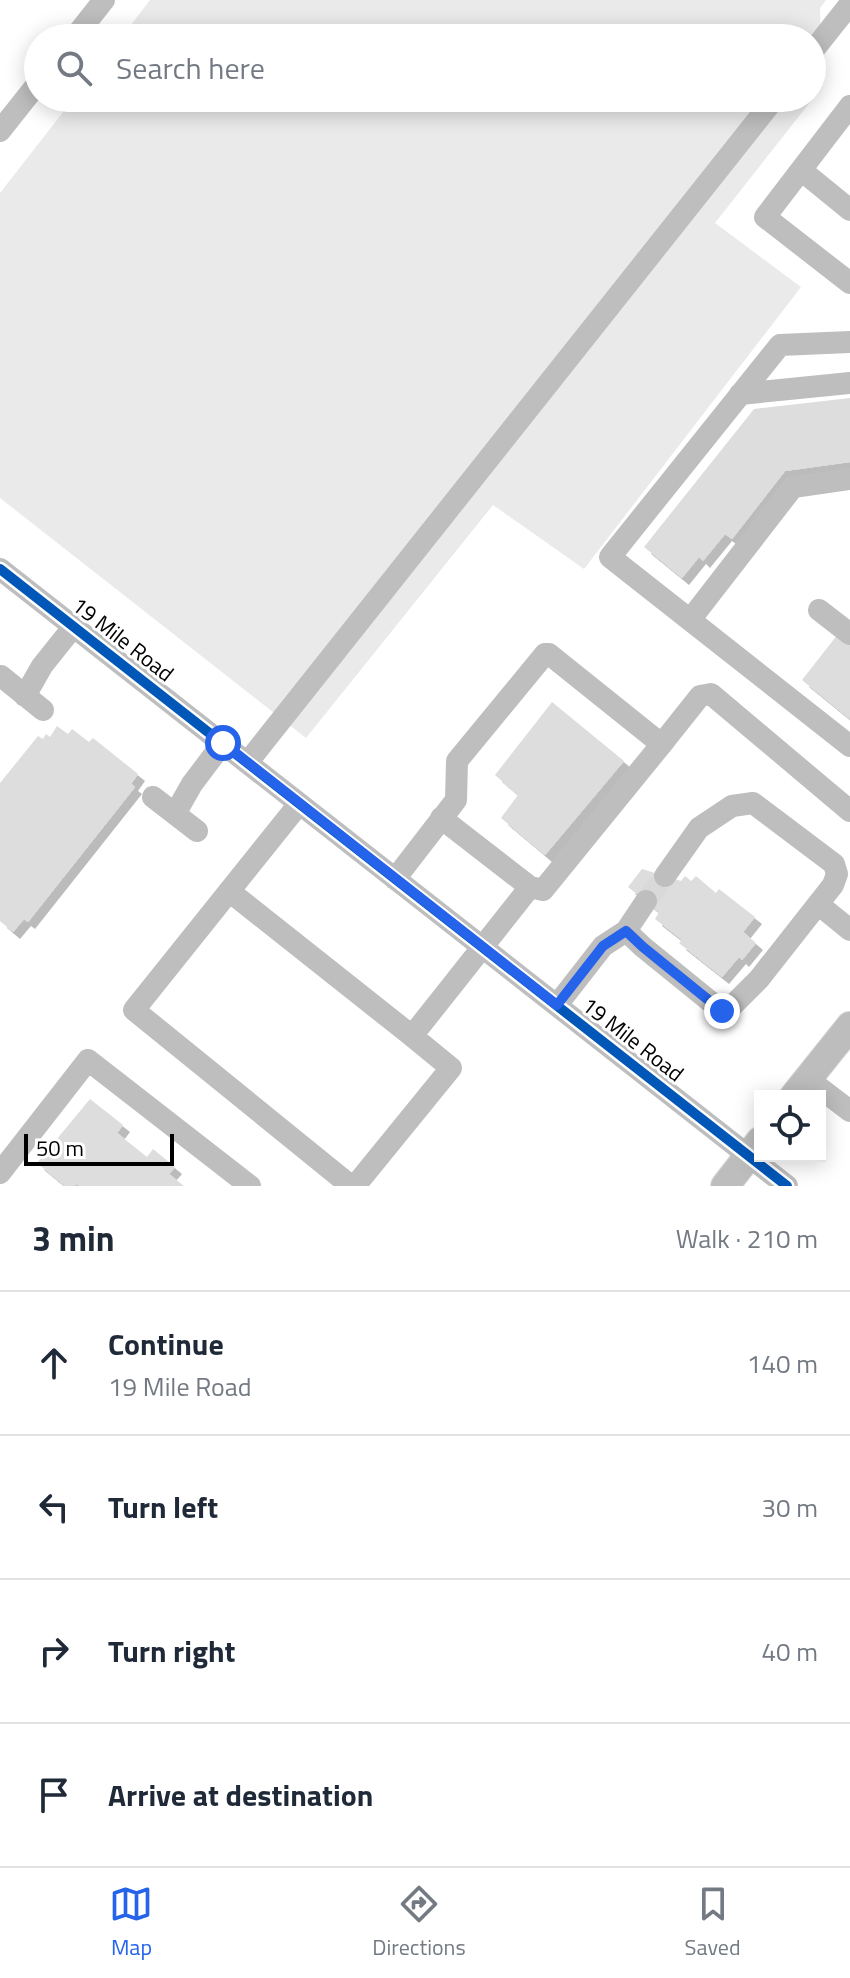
<!DOCTYPE html>
<meta charset="utf-8">
<style>
:root{--surface:#fff;--page:#f6f6f7;--text:#1f2937;--muted:#747a83;--line:#e0e1e3;--accent:#2563eb}
body{margin:0;font-family:"Titillium Web",sans-serif;background:var(--page);color:var(--text)}
.controls{position:absolute;right:24px;bottom:24px;display:grid;overflow:hidden;border-radius:0px;box-shadow:0 4px 20px #0003}
.controls button{width:72px;height:72px;display:grid;place-items:center;padding:0;border:0;border-bottom:2px solid var(--line);background:var(--surface);color:var(--text);font:40px sans-serif}
.scale{position:absolute;left:24px;bottom:20px;width:150px;box-sizing:border-box;padding-left:8px;border:4px solid #000;border-top:0;font-size:22px;line-height:28px;white-space:nowrap;color:#000;-webkit-text-stroke:6px #fff;paint-order:stroke}
.stop{position:absolute;width:24px;height:24px;margin:-18px;border:6px solid #2563eb;border-radius:50%;background:#fff}
.stop.end{background:#2563eb;border-color:#fff;box-shadow:0 2px 8px #0008}
.list{margin:0;padding:0;list-style:none}
h2{display:flex;justify-content:space-between;align-items:center;height:104px;margin:0;padding:0 32px;font-size:34px}
h2 small{font-size:26px;font-weight:400;color:var(--muted)}
.list li{display:grid;grid-template-columns:52px 1fr auto;gap:24px;align-items:center;box-sizing:border-box;height:144px;padding:0 32px;border-top:2px solid var(--line)}
.list b{display:block;font-size:30px;white-space:nowrap}
.list p{margin:0;font-size:26px;white-space:nowrap;color:var(--muted)}
.list em{font-size:26px;font-style:normal;color:var(--muted)}
.icon{flex:none;width:44px;height:44px;fill:none;stroke:currentColor;stroke-width:2;stroke-linecap:round;stroke-linejoin:round}
.map{position:relative;flex:none;width:850px;height:1186px;overflow:hidden}
.search{position:absolute;background:var(--surface);box-shadow:0 4px 20px #0003;left:24px;right:24px;top:24px;height:88px;display:flex;align-items:center;gap:20px;box-sizing:border-box;padding:0 28px;border-radius:44px;color:var(--muted);font-size:30px}
.sheet{height:680px;background:var(--surface)}
nav{display:flex;justify-content:space-around;align-items:center;box-sizing:border-box;height:112px;border-top:2px solid var(--line);background:var(--surface);font-size:22px;color:var(--muted)}
nav a{display:grid;justify-items:center;gap:4px}
nav .on{color:var(--accent)}
.map>svg:first-child{display:block}
</style>
<div class="map">
<svg width="850" height="1186" viewBox="0 0 850 1186">
<defs>
<filter id="shadow"><feDropShadow dx="7" dy="7" stdDeviation="0" flood-color="#0004"/></filter>
</defs>
<rect width="100%" height="100%" fill="#fff"/>
<!-- green -->
<path fill="#eaeaea" d="M150 0H826L820 8 822 87 715 223 801 287 584 569 493 505 306 738 0 498V193L74 98H812V38H121Z"/>
<!-- building -->
<path fill="#ddd" filter="url(#shadow)" d="M850 398V462L785 471 732 539 725 534 703 561 699 557 682 578 644 547 754 409Z
M838 634 850 644V719L802 680Z
M552 702 624 761 545 855 501 818 518 795 495 775Z
M57 726 68 734 72 729 89 742 93 738 138 774 131 784 135 787 28 922 24 919 13 932 0 921V783L38 736 43 739 46 734 50 737Z
M642 869 681 881 685 876 691 881 696 876 716 893 719 889 755 917 743 932 756 943 742 960 739 957 722 977 679 943 682 940 655 919 659 912 628 887Z
M90 1099 123 1125 117 1133 147 1157 153 1149 175 1167 169 1174 184 1186H79L77 1184 75 1186H65L37 1163Z"/>
<g fill="none" stroke-linecap="round" stroke-linejoin="round">
<!-- minor-tunnel -->
<path stroke="#d9d9d9" stroke-width="22" stroke-dasharray="22 11" stroke-linecap="butt" d="M646 901 665 876"/>
<defs>
<path id="major" d="M794 1096 850 1026
M725 1186 760 1141"/>
</defs>
<!-- major casing -->
<use href="#major" stroke="#dbdbdb" stroke-width="30"/>
<!-- minor -->
<path stroke="#bebebe" stroke-width="22" d="M74 38 104 0
M812 52 850 4
M850 106 765 217 850 283
M0 131 38 83
M801 170 850 210
M740 394 850 383
M850 479 793 487 690 620 850 746
M0 569 787 1186
M819 610 850 634
M690 620 610 557 780 345 850 342
M1 676 43 710
M25 696 42 666 74 626
M247 763 775 98
M153 797 197 831
M299 804 134 1010 351 1186
M175 814 192 784 223 743
M441 818 530 887
M395 879 456 800 457 761 545 654H549L655 739 665 740 700 696 711 694 850 811
M229 891 412 1036 530 887 543 890 665 740
M818 904 850 930
M626 931 646 901
M557 1005 603 946 626 931 643 947 722 1011 728 1010 759 979 833 885 837 874 834 864 753 803 732 806 699 828 665 876
M808 1079 850 1111
M0 1173 88 1060 250 1186
M355 1186 451 1068 412 1036"/>
<!-- major -->
<use href="#major" stroke="#bdbdbd" stroke-width="28"/>
<defs>
<path id="cycleway" d="M0 569 787 1186"/>
</defs>
<!-- cycleway casing -->
<use href="#cycleway" stroke="#fff" stroke-width="15"/>
<!-- cycleway -->
<use href="#cycleway" stroke="#0057b8" stroke-width="10"/>
</g>
<g fill="none" stroke-linecap="round" stroke-linejoin="round">
<!-- route -->
<path stroke="#2563eb" stroke-width="10" d="M223 743 557 1005 603 946 626 931 643 947 722 1011"/>
</g>
<g text-anchor="middle" stroke-width="6" stroke-linejoin="round" paint-order="stroke">
<!-- street labels -->
<g font-size="22" fill="#000" stroke="#fff">
<text transform="translate(123 639) rotate(38)" y="8">19 Mile Road</text>
<text transform="translate(633 1039) rotate(38)" y="8">19 Mile Road</text>
</g>
</g>
</svg>
<div class="controls">
<button><svg class="icon" aria-label="locate" viewBox="0 0 24 24"><circle cx="12" cy="12" r="6"/><path d="M12 2v4M12 18v4M2 12h4M18 12h4"/></svg></button>
</div>
<div class="scale">50 m</div>
<div class="stop" style="left:223px;top:743px"></div>
<div class="stop end" style="left:722px;top:1011px"></div>
<div class="search"><svg class="icon" aria-label="search" viewBox="0 0 24 24"><circle cx="10" cy="10" r="6"/><path d="M15 15l6 6"/></svg>Search here</div>
</div>
<section class="sheet">
<h2>3 min<small>Walk · 210 m</small></h2>
<ul class="list">
<li><svg class="icon" aria-label="ahead" viewBox="0 0 24 24"><path d="M12 20V5M6 11l6-6 6 6"/></svg><div><b>Continue</b><p>19 Mile Road</p></div><em>140 m</em></li>
<li><svg class="icon" aria-label="left" viewBox="0 0 24 24"><path d="M17 20v-9H6M10 6l-5 5 5 5"/></svg><div><b>Turn left</b></div><em>30 m</em></li>
<li><svg class="icon" aria-label="right" viewBox="0 0 24 24"><path d="M7 20v-9h11M14 6l5 5-5 5"/></svg><div><b>Turn right</b></div><em>40 m</em></li>
<li><svg class="icon" aria-label="arrive" viewBox="0 0 24 24"><path d="M6 21V4h12l-3 4 3 4H6"/></svg><div><b>Arrive at destination</b></div></li>
</ul>
</section>
<nav>
<a class="on"><svg class="icon" aria-label="map" viewBox="0 0 24 24"><path d="M3 6l6-2 6 2 6-2v14l-6 2-6-2-6 2zM9 4v14M15 6v14"/></svg>Map</a>
<a><svg class="icon" aria-label="directions" viewBox="0 0 24 24"><path d="M12 3l9 9-9 9-9-9zM9 14v-3h6M13 9l2 2-2 2"/></svg>Directions</a>
<a><svg class="icon" aria-label="saved" viewBox="0 0 24 24"><path d="M7 4h10v16l-5-4-5 4z"/></svg>Saved</a>
</nav>
